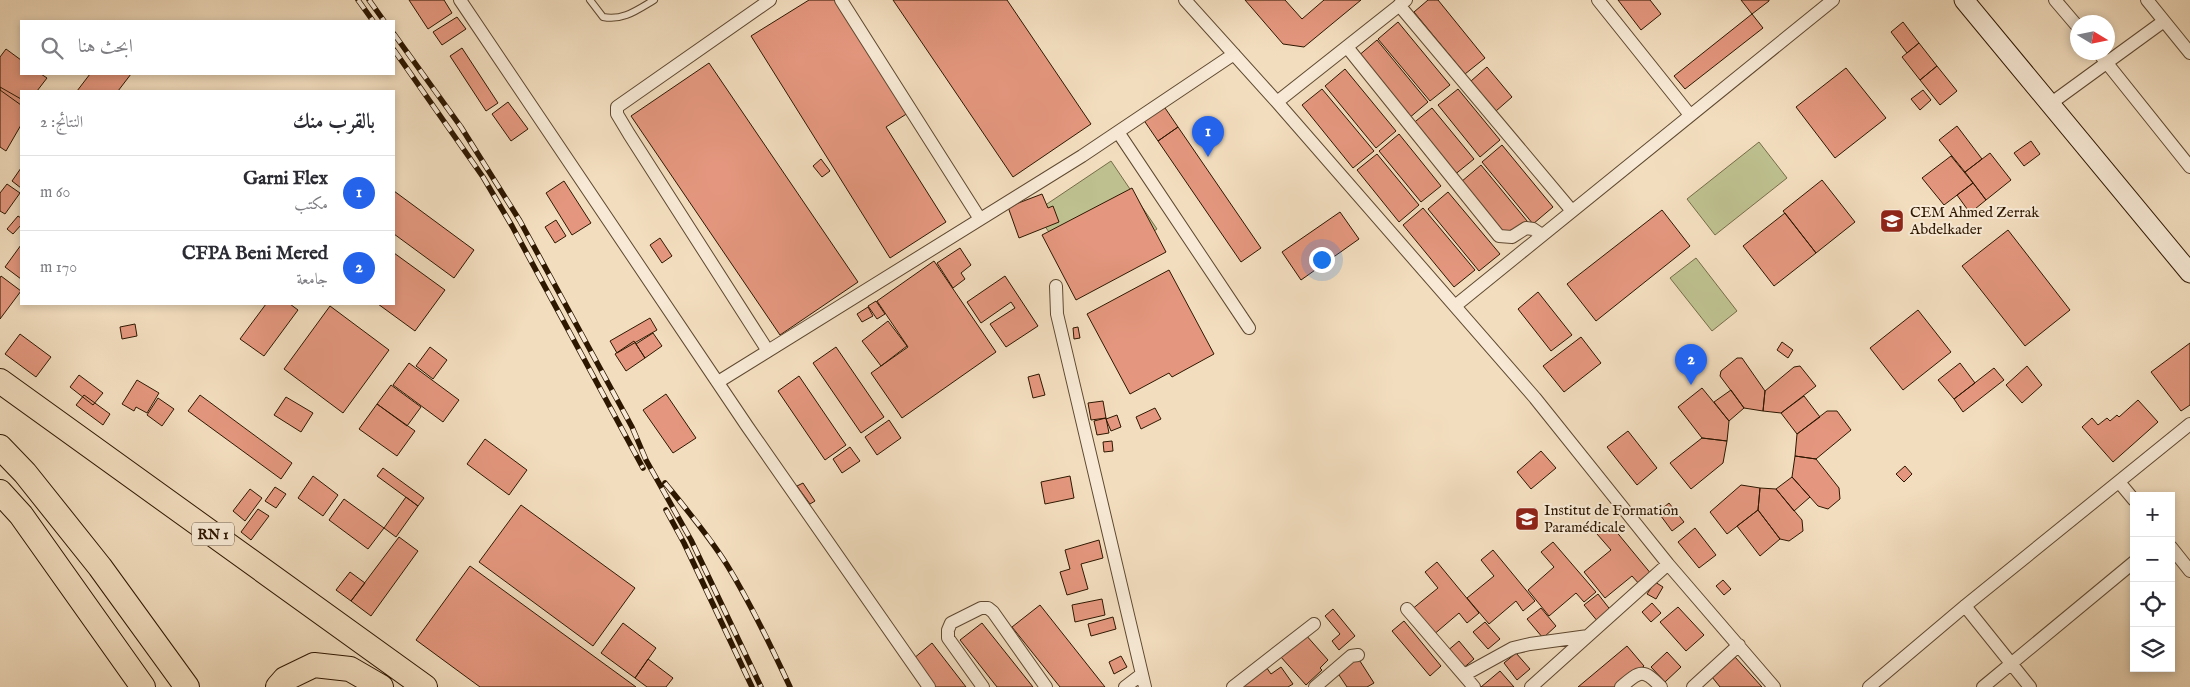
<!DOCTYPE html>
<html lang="ar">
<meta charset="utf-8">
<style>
:root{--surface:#fff;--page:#f7f7f7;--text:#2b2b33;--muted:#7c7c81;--line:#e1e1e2;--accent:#2563eb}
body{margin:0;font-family:"IM FELL English",Amiri,serif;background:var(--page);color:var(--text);direction:rtl}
.controls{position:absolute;right:15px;bottom:15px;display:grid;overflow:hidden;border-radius:0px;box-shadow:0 2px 8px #0003}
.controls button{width:45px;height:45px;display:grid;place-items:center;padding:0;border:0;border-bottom:1px solid var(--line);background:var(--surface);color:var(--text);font:25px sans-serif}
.compass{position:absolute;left:2070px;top:15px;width:45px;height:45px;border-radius:50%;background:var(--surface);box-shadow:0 2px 8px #0003;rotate:100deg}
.you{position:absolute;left:1321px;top:259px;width:18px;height:18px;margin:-12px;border:4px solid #fff;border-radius:50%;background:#1a73e8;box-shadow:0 0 0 8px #1a73e833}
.badge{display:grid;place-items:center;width:32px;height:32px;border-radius:50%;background:var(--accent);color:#fff;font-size:16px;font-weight:700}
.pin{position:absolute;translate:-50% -41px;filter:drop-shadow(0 1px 2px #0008)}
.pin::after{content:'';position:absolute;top:26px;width:18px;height:15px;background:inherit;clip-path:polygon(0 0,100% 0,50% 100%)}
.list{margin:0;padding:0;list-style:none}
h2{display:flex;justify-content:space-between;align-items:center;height:65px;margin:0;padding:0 20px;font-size:21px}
h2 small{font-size:16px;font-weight:400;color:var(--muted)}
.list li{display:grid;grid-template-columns:32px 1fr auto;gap:15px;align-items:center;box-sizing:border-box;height:75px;padding:0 20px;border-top:1px solid var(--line)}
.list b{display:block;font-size:19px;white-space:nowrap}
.list p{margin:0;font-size:16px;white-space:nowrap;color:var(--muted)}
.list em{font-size:16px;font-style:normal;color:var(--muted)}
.icon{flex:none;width:28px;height:28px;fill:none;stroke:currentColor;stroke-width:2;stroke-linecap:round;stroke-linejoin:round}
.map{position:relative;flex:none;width:2190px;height:687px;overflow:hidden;direction:ltr}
.search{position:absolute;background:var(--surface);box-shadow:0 2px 8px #0003;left:20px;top:20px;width:375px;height:55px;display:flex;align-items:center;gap:12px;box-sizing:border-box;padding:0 18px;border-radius:0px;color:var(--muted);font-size:19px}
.panel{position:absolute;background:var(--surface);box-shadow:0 2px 8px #0003;left:20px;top:90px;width:375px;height:215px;border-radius:0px;direction:rtl}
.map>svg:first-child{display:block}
</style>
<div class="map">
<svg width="2190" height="687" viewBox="0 0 2190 687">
<rect width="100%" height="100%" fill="#f2ddbe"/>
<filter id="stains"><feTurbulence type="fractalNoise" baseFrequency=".004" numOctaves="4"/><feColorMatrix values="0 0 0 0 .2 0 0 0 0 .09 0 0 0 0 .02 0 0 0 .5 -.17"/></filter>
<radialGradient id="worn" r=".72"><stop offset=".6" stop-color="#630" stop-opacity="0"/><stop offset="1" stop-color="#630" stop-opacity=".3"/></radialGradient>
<!-- green -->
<path fill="#bec08f" stroke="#766c48" d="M1759 142 1787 178 1715 235 1687 199Z
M1111 161 1157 229 1083 281 1035 212Z
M1696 258 1737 311 1712 331 1670 278Z"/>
<!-- building -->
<path fill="#e4977e" stroke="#2e1700" d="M409 0H444L452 13 428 29Z
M809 0H838L908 113 886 127 946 222 890 258 751 36Z
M893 0H1007L1091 124 1013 177Z
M1245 0H1285L1302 19 1324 0H1361L1304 47 1283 44Z
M1428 0H1438L1485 58 1465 74 1414 12Z
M1618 0H1650L1661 14 1641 30Z
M1741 0H1769V1L1752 14Z
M1752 14 1763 28 1685 89 1674 76Z
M457 17 466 29 442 45 433 32Z
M1398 22 1450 85 1430 101 1378 39Z
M1903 22 1919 43 1907 53 1891 32Z
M1377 40 1428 102 1408 119 1357 57Z
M1919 43 1937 66 1920 80 1902 57Z
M462 48 498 103 486 111 450 56Z
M6 49 21 60V74H41L47 78 37 91H21V105L0 90V57Z
M709 63 858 282 780 335 631 116Z
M1937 66 1957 91 1940 105 1920 80Z
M1487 67 1512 97 1496 111 1471 81Z
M1846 68 1886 118 1835 158 1796 107Z
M1345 69 1396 131 1376 148 1325 86Z
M90 74H131L118 91H77Z
M0 87 21 99V125L6 151 0 147Z
M1322 89 1374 151 1353 168 1302 105Z
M1458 89 1500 140 1480 157 1438 105Z
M1923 90 1931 100 1920 110 1911 99Z
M508 102 528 129 511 141 492 114Z
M1163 105 1178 127 1158 141 1143 119Z
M1432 108 1474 159 1453 176 1411 125Z
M1957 126 1982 159 1965 172 1939 140Z
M1178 127 1261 248 1241 262 1158 141Z
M1399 134 1441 186 1421 202 1379 151Z
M2031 141 2040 154 2024 166 2014 153Z
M1502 145 1553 207 1533 224 1482 162Z
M1990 153 2011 180 1986 200 1965 172Z
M1377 154 1419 205 1399 222 1357 170Z
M1951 156 1973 183 1944 205 1922 178Z
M821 159 830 171 822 177 813 166Z
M1481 165 1532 227 1512 244 1461 182Z
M21 168V188L12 181Z
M1822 180 1855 222 1816 253 1783 211Z
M564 181 591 223 572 235 546 193Z
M1973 183 1986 200 1970 213 1957 195Z
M7 184 20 193 5 214 0 211V193Z
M1132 188 1166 252 1076 300 1042 235Z
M394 191 474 250 454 278 394 234Z
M1448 192 1500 254 1479 271 1428 209Z
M1042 194 1048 208 1053 206 1059 222 1019 238 1008 207Z
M1423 208 1475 270 1454 287 1403 225Z
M1662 210 1690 246 1596 321 1567 284Z
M1340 212 1359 239 1301 280 1282 252Z
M1785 213 1816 253 1774 286 1743 246Z
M18 216 21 218V225L13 234 7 229Z
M556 220 566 236 555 243 545 227Z
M2008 230 2070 310 2025 346 1962 266Z
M660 238 672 256 662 263 650 245Z
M21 245V279L5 267Z
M960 248 971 265 961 273 965 279 953 288 937 263Z
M394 253 445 290 415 331 378 304H394Z
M934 261 996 352 902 418 871 373 908 347 877 301Z
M1169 270 1214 354 1172 377 1169 373 1130 394 1087 314Z
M1 276 21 291 0 319V278Z
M1005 276 1038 326 1006 347 990 324 1015 308 1011 302 981 323 967 302Z
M1538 292 1572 335 1551 351 1518 309Z
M876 301 885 314 877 319 868 306Z
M266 304H290L298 310 264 356 240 339Z
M330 306 389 350 343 413 284 369Z
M868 307 873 316 862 322 857 314Z
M1918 310 1951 352 1903 390 1870 348Z
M650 318 657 330 617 353 610 341Z
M888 321 907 346 881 366 862 341Z
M135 324 137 336 122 339 120 327Z
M1078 327 1080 338 1074 339 1073 328Z
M653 333 662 346 645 358 636 344Z
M20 334 51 357 36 377 5 354Z
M1581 337 1601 363 1564 392 1543 366Z
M634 341 645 358 626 371 615 354Z
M1782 342 1793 350 1788 358 1777 350Z
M2190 343V405L2181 411 2151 372Z
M430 347 447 360 433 379 416 366Z
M836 347 884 417 861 433 813 363Z
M1737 358H1742L1765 391 1763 411 1744 408 1720 376 1721 371Z
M409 363 459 400 443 422 393 385Z
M1960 363 1975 383 1954 399 1938 380Z
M1800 366 1816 386 1781 413 1763 411 1765 391 1794 367Z
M2027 366 2042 385 2022 403 2006 385Z
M1994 368 2004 380 1963 412 1954 399Z
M1039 374 1045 395 1033 398 1028 377Z
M79 375 103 393 93 405 70 387Z
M799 376 846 445 825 460 778 391Z
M137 380 159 393 147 413 136 407 134 411 122 404Z
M391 385 421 407 407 426 377 404Z
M1702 388 1729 421 1727 441 1702 438 1678 407Z
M1731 390 1744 408 1729 421 1714 402Z
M666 394 696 438 673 453 643 410Z
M84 395 110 414 103 425 76 405Z
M200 395 292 463 281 479 188 411Z
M1804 396 1820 417 1797 434 1781 413Z
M286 397 313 413 301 432 274 415Z
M158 398 174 409 162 426 147 415Z
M2138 400 2158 422 2113 462 2082 427 2092 418 2098 425 2107 418 2110 421 2117 415 2119 417Z
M1103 401 1106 418 1091 420 1088 403Z
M377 404 415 431 397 456 359 429Z
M1155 408 1161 419 1141 429 1136 417Z
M1827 411H1837L1851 430 1816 459 1795 456 1797 434Z
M1117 415 1121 427 1111 431 1106 419Z
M1106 418 1109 433 1097 435 1094 421Z
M889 420 901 438 877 455 865 437Z
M1628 431 1657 468 1637 485 1607 447Z
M1702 438 1727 441 1723 463 1691 489 1670 463Z
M485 439 527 470 509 495 467 464Z
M1112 441 1113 451 1104 452 1103 442Z
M850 447 860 461 842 473 833 459Z
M1541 451 1556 468 1531 489 1517 472Z
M1795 456 1816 459 1839 488 1840 499 1828 509 1818 506 1792 477Z
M1905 466 1912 474 1904 482 1896 474Z
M383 468 424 498 418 506 377 476Z
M313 476 338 495 323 516 298 498Z
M1070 476 1074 498 1045 504 1041 482Z
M1792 477 1810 497 1794 511 1776 489Z
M803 483 815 501 810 504 797 486Z
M1741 485 1760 488 1758 510 1727 534 1710 512Z
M275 487 286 494 276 508 265 501Z
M1760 488 1776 489 1802 520 1803 531 1789 541 1780 539 1758 510Z
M250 489 262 498 245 521 233 511Z
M406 497 418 506 396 537 384 528Z
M344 499 384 528 368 549 329 520Z
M1669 503 1684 522 1672 531 1658 512Z
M521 505 635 588 593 646 479 562Z
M258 509 269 516 251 540 241 532Z
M1758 510 1780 539 1760 556 1737 526Z
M1610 524 1652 575 1640 585 1632 576 1605 598 1584 572 1611 550 1597 534Z
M1695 528 1716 555 1699 568 1678 542Z
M399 537 418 551 371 616 351 601Z
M1099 540 1103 558 1081 564 1088 589 1067 595 1060 572 1070 569 1065 550Z
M1553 542 1596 592 1584 602 1576 593 1549 616 1528 590 1554 567 1541 552Z
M1493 550 1535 601 1523 611 1516 601 1489 624 1467 598 1494 576 1481 560Z
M1437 562 1479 613 1467 623 1459 613 1432 636 1411 610 1438 588 1425 572Z
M470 566 636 687H480L416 640Z
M350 572 365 583 351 601 336 590Z
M1723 580 1731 589 1724 595 1716 586Z
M1655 582 1663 587 1656 599 1647 594Z
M1598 594 1612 612 1599 623 1584 605Z
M1102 599 1105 615 1075 622 1072 605Z
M1652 603 1661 613 1651 622 1642 612Z
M1040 605 1105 687H1060L1012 627Z
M1678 607 1704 635 1686 651 1660 622Z
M1541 608 1556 626 1543 638 1527 619Z
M1333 609 1355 636 1339 650 1332 641 1340 634 1325 616Z
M1113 617 1116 629 1091 636 1088 624Z
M1404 621 1441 666 1430 676 1392 631Z
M1485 622 1500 639 1488 649 1473 632Z
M623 623 656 648 635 678 601 653Z
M982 623 1033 687H997L960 640Z
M1305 634 1328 660 1320 668 1322 670 1306 685 1280 656Z
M1459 641 1474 659 1461 670 1446 652Z
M932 643 966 687H935L913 659Z
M1627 646 1644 666 1619 687H1578Z
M1667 652 1681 667 1665 682 1651 667Z
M1516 653 1530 669 1517 680 1504 663Z
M1121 656 1127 667 1114 674 1109 662Z
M1735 657 1762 687H1720L1712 677Z
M1358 658 1374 683 1367 687H1347L1337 672Z
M648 659 673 678 666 687H647L635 678Z
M1264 664 1271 674 1281 667 1293 684 1288 687H1234Z
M1500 671 1514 687H1481Z"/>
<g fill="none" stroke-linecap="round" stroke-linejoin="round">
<defs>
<path id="lane" d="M590 0 603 17C623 21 637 10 654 0"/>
<path id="street" d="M460 0 747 426 929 687
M841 0 980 219
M1185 0 1277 102 1535 398 1668 564 1774 687
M1598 0 1690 115
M2055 0 2078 27
M2147 0 2190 53
M1399 5 1572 211
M1347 47 1499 236 1512 237 1526 228 1533 229 1542 235
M2098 52 2190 167
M1277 102 1406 0
M2050 104 2164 21
M1118 132 1249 328
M1056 286 1057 314 1145 687
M1455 306 1833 0
M768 351 629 134 617 114V107L770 0
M718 382 1082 156 1234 54
M2119 482 2134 500
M2171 547 2190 571
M1965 606 2030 687
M1407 609 1474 687
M1464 675 1513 648 1530 644 1588 636
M983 687 948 638V630L951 623 981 608H988L993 612 1046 687
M1125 687 1142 674
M1233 687 1314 624
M1315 687 1351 656 1358 655
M1531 687 1668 564
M1621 687C1640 671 1643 668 1661 687
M1693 687 1739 645
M1869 687 1965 606 2190 424
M1983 687 2134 562"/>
<path id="secondary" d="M1964 0 2190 273"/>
<path id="highway" d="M0 381 425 687
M0 447 25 473 100 567 187 687
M0 492 21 515 143 687
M278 687 285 679 314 665 350 669 381 687"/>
</defs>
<!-- lane casing -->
<use href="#lane" stroke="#5f4830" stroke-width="8"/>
<!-- street casing -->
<use href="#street" stroke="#5f4830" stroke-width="14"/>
<!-- secondary casing -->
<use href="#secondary" stroke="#2e1700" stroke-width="21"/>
<!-- highway casing -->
<use href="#highway" stroke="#2e1700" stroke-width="26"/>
<!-- lane -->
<use href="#lane" stroke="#f7e9d5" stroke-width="6"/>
<!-- street -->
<use href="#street" stroke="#f7e9d5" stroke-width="12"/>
<!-- secondary -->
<use href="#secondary" stroke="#f7e9d5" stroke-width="19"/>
<!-- highway -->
<use href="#highway" stroke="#f2ddbe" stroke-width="24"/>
<defs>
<path id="rail" d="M358 0 373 21
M369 0 384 21
M394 34 461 127 520 221 632 427 646 460 691 540 761 687
M394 50 483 177 512 226 643 468
M665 483C687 510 709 536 727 565 751 604 771 646 790 687
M666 510 684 543 752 687"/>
</defs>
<!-- rail casing -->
<use href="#rail" stroke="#2e1700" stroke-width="5.5"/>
<!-- rail -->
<use href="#rail" stroke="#f7e9d5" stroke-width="4" stroke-dasharray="11" stroke-linecap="butt"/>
</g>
<!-- icons -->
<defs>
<symbol id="school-square" viewBox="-11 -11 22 22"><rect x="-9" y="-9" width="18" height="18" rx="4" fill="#8f2418" stroke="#f7e9d5"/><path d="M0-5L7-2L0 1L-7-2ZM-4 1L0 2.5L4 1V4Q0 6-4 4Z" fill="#fff"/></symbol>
<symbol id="university-square" viewBox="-11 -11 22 22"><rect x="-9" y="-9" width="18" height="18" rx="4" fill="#8f2418" stroke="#f7e9d5"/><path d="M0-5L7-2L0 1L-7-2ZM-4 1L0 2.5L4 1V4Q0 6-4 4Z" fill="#fff"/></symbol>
</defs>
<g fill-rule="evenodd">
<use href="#school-square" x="1878" y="207" width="28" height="28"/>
<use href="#university-square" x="1513" y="505" width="28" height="28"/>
</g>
<g text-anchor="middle" stroke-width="4" stroke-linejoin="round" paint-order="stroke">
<!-- shield labels -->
<rect fill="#f7e9d5" stroke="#6a5640" stroke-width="1" x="192" y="522.5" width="42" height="23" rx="4"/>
<g font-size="14" font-weight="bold" fill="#2e1700">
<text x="213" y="539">RN 1</text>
</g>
<!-- poi labels -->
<g font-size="15" fill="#2e1700" stroke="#f7e9d5" text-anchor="start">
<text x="1910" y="217">CEM Ahmed Zerrak<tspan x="1910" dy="17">Abdelkader</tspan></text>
<text x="1544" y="515">Institut de Formation<tspan x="1544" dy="17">Paramédicale</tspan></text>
</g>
</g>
<rect width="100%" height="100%" filter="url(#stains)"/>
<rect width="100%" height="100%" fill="url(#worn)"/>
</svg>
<div class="controls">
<button>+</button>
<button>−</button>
<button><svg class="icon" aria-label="locate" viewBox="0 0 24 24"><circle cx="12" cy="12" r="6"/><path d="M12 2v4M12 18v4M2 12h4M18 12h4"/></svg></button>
<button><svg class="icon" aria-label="layers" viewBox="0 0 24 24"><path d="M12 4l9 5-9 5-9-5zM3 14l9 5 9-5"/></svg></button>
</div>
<svg class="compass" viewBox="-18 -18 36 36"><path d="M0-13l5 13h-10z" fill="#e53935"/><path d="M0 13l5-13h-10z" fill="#7c7c81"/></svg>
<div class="you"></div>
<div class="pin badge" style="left:1208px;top:157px">1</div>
<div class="pin badge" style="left:1691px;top:385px">2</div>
<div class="search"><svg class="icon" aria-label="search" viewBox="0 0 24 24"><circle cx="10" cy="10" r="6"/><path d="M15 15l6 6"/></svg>ابحث هنا</div>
<section class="panel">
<h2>بالقرب منك<small>النتائج: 2</small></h2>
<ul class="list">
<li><span class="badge">1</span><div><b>Garni Flex</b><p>مكتب</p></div><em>60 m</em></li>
<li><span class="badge">2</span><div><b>CFPA Beni Mered</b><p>جامعة</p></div><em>170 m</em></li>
</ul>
</section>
</div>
